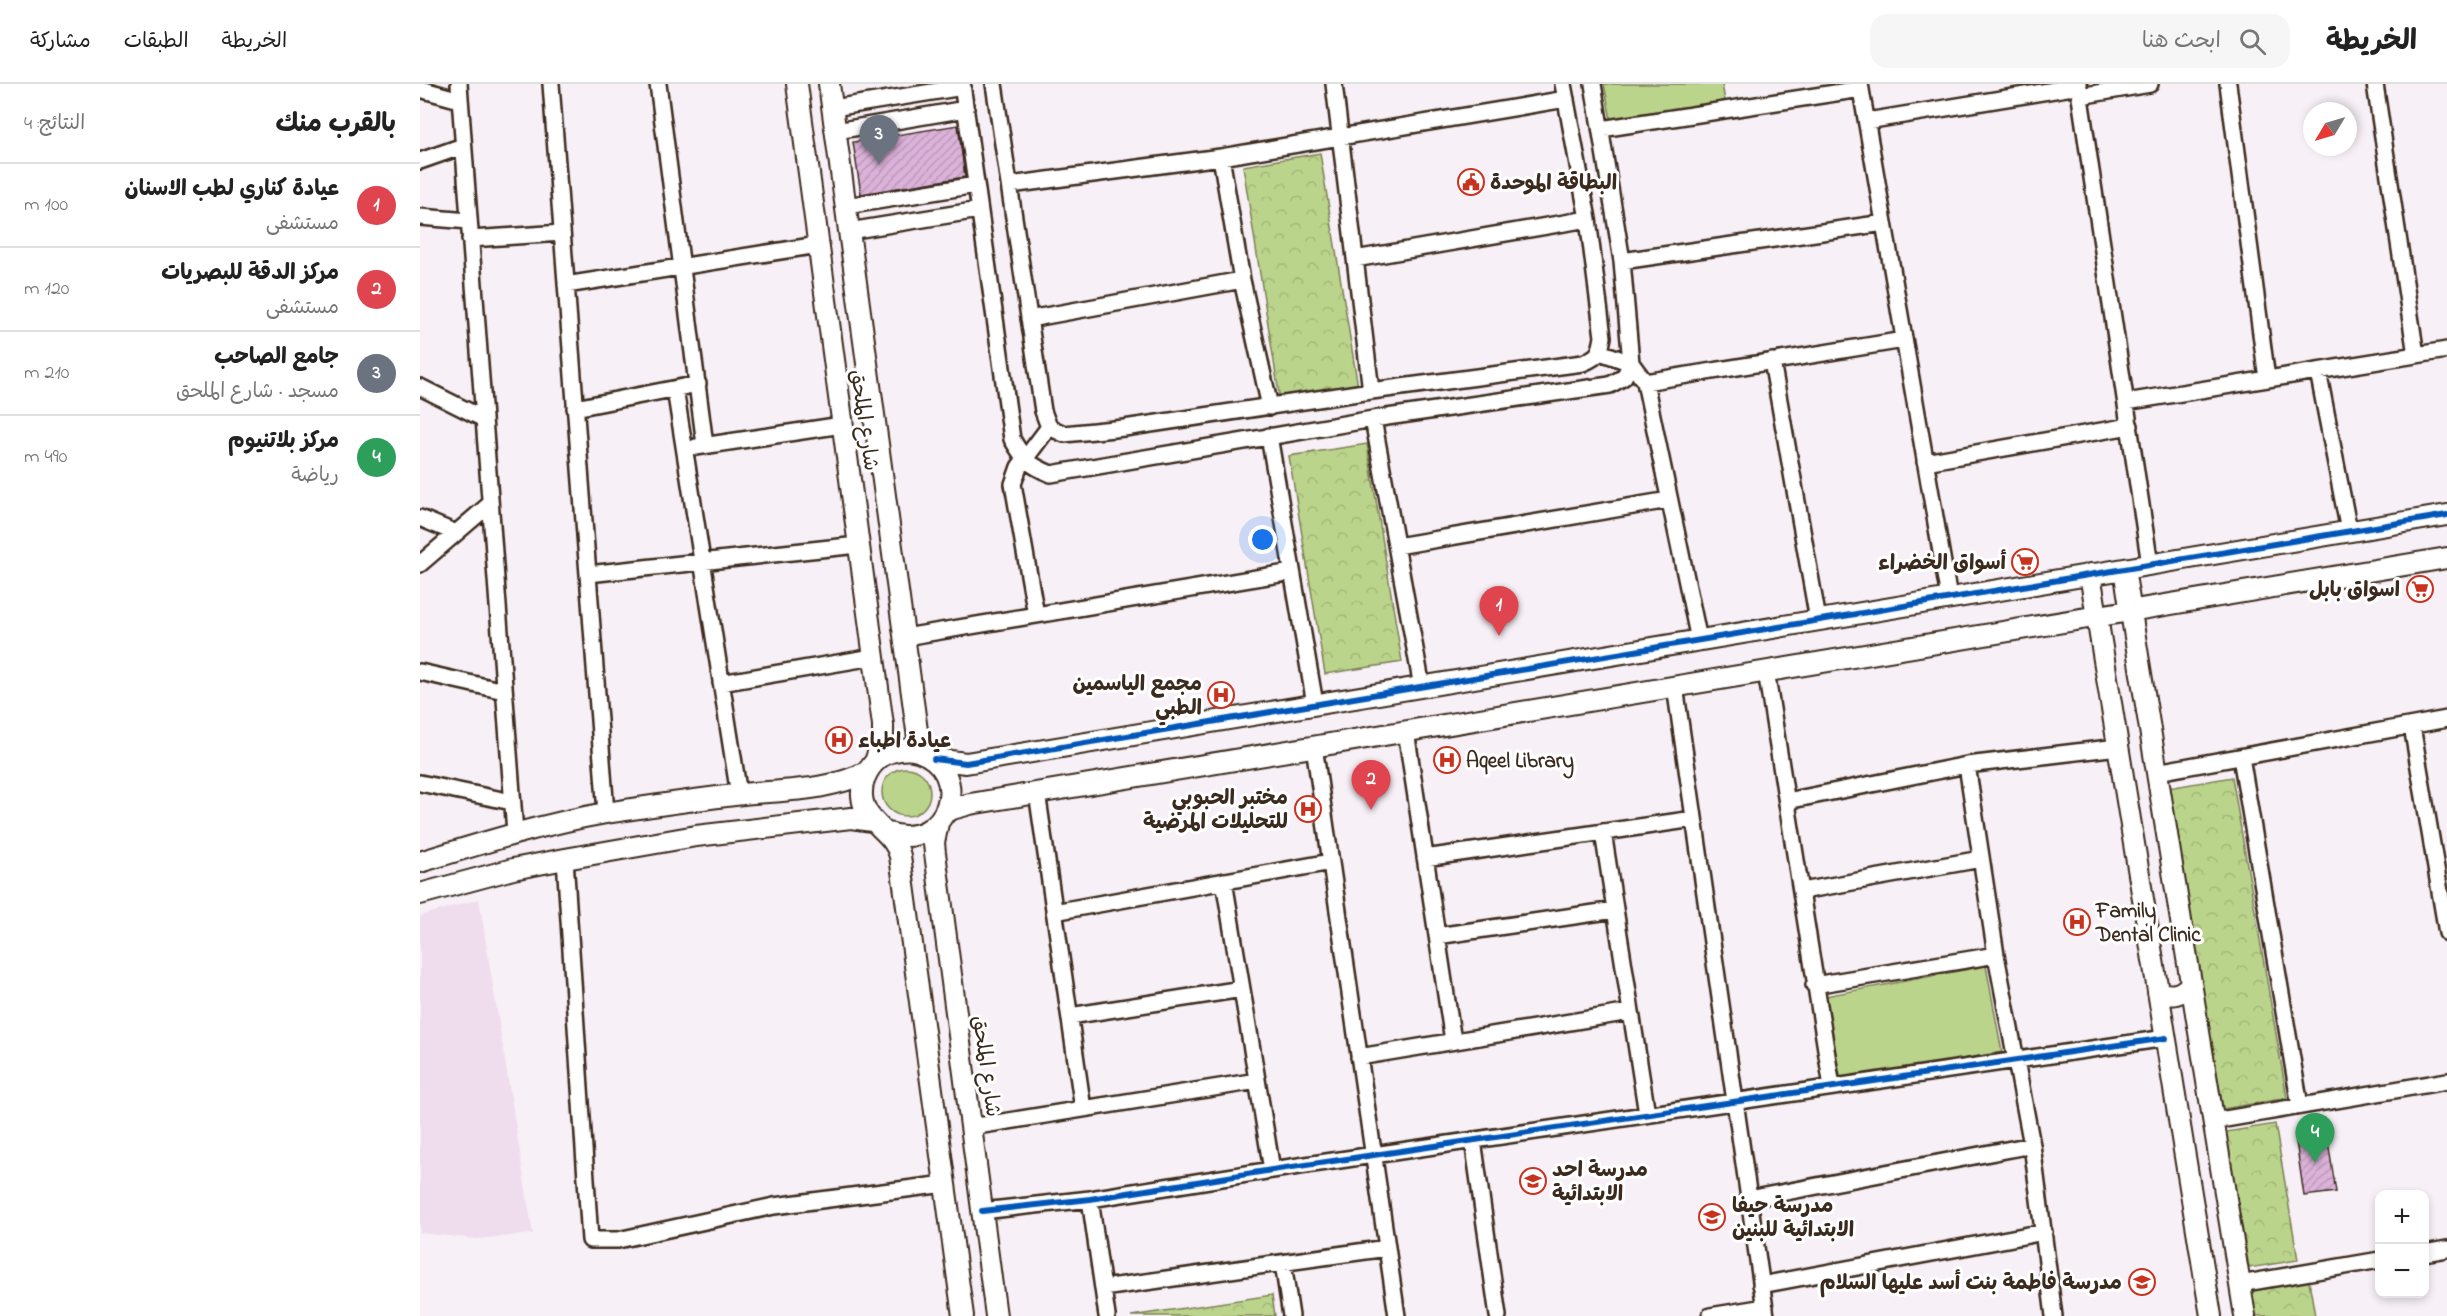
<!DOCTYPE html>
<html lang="ar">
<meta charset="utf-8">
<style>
:root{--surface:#fff;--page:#f6f6f6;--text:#222;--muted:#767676;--line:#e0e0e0;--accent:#b45309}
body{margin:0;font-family:"Indie Flower","Playpen Sans Arabic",sans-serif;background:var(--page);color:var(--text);direction:rtl}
.controls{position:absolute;right:18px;bottom:18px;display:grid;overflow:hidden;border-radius:12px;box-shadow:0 3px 9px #0003}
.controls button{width:54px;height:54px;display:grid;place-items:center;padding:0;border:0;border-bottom:2px solid var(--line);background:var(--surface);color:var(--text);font:30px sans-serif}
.compass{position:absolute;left:1883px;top:18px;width:54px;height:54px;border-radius:50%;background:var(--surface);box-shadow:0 3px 9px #0003;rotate:232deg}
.you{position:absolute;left:843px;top:456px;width:21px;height:21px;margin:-15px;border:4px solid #fff;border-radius:50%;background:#1a73e8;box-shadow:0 0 0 9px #1a73e833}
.badge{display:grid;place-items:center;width:39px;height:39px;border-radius:50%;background:var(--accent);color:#fff;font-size:20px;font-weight:700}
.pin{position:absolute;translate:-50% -50px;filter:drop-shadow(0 2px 3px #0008)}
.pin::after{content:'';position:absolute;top:32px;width:21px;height:18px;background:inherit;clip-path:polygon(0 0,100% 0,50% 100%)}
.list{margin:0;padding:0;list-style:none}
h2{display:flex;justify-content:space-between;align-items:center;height:78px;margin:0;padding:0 24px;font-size:26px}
h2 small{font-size:20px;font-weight:400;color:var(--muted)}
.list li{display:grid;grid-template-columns:39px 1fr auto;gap:18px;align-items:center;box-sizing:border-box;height:84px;padding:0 24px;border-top:2px solid var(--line)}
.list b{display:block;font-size:22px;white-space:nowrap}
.list p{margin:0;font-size:20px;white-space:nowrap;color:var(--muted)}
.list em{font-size:20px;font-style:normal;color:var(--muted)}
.icon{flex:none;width:33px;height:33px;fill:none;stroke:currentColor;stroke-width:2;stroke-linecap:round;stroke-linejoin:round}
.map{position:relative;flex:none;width:2027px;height:1232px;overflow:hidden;direction:ltr}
header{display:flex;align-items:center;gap:36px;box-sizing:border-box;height:84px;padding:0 30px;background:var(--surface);border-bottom:2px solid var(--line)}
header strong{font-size:28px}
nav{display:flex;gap:33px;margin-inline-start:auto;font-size:21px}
.search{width:420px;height:54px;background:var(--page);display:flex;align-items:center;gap:15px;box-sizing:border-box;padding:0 21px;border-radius:18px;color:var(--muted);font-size:22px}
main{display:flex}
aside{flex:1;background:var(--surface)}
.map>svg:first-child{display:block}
</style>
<header>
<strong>الخريطة</strong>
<div class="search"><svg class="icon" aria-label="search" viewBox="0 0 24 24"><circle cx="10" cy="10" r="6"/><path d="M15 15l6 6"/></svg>ابحث هنا</div>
<nav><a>الخريطة</a><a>الطبقات</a><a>مشاركة</a></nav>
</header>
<main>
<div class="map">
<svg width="2027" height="1232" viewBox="0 0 2027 1232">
<defs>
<pattern id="park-crowns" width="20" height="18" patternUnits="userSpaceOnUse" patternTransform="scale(1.5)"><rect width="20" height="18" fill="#bbd48b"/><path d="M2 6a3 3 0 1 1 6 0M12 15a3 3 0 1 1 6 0" fill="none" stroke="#a2b678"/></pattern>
<pattern id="building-hatch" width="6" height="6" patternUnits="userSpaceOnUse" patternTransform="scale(1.5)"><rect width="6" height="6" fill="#dbb2d9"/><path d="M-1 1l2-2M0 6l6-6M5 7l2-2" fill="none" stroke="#bd99ba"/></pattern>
</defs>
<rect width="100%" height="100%" fill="#f8f0f7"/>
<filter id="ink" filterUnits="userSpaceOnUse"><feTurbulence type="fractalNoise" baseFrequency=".0167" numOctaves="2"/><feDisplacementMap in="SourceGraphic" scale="12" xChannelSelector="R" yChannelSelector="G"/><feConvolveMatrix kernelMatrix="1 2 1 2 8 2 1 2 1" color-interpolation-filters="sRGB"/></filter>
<g filter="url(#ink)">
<!-- built -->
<path fill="#efddee" d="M59 815 113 1150 56 1155 0 1149V832Z"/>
<!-- grass -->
<path fill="#bbd48b" stroke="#7b7f54" stroke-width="1.5" d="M1184 0H1302L1305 17 1191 36Z
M462 708a24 24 0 1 1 48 0a24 24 0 1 1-48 0Z
M1566 882 1582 968 1421 997 1405 912Z"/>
<!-- park -->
<path fill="url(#park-crowns)" stroke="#7b7f54" stroke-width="1.5" d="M900 69 938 303 860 316 823 82Z
M947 360 982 578 905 590 869 372Z
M1812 693 1867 1014 1803 1025 1748 704Z
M1855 1040 1878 1176 1829 1184 1806 1048Z
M1889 1197 1895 1232H1836L1831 1207Z
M852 1211 855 1232H711Z"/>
<!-- building -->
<path fill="url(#building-hatch)" stroke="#3b2a1e" stroke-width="1.5" d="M538 41 545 93 441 110 433 58Z
M1906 1045 1916 1108 1884 1112 1875 1050Z"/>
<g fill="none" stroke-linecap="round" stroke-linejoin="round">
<defs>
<path id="minor" d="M39 0 95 749
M131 0 186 729
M238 0 285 361
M542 0 592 355C604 376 609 381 631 390L953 335 1190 301 1204 293 1211 279
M574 0 623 327 629 343 644 350 704 344 951 307 1163 279C1179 272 1180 270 1183 253L1168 135 1143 0
M914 0 951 307
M1173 0 1202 177 1211 279 1225 298 1279 556
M1440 0 1529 514
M1658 0 1730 481
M1808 0 1847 295
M1955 0 1996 271
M0 5 40 16
M1660 12 1730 0
M413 24 543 3
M1447 37 1659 2
M1181 45 1441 5
M416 47 546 25
M801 73 822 196 850 323
M0 77 43 62
M590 101 801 73 1146 15
M426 122 556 101
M0 133 49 137
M429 147 559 126
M50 155 142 149
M935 175 1168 135
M1202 177 1464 139
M146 201 398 161
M609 235 822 196
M1180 268 1211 279
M1352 277 1398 536
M1898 287 1929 447
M1225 298 1484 256
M0 303 64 335
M255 305 319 711
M1706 318 2027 266
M155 324 278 300
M953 335 1002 603
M849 352 895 620
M276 363 422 341
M1505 378 1710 342
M0 434 36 449
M977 462 1249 416
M0 480 70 420
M168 490 438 461
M616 531 593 400 599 383 629 343
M485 553 872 488
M1346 587 1412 1003
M0 588 84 607
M301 599 453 573
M1255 602 1346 1232
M1992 642 2027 849
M986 647 1033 957
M894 662 977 1232
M1821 673 1880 1022
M1547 681 1576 871 1612 1061 1634 1232
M1737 688 2027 635
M0 699 92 718
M617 708 663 1025
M1367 717 1547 681 1698 663
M1183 748 1227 1030
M1005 774 1274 735
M145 775 170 1156H198L354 1122 525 1100
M804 797 852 1086
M1382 807 1561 775
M634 828 911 778
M1017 852 1195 826
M1394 901 1576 871
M650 932 822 905
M939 973 1210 928
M1794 1037 2027 997
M551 1043 837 997
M1053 1056 1078 1232
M670 1115 687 1232
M1329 1115 1612 1061
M562 1127 670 1115 852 1086 1746 954
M2004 1169 2027 1165
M863 1179 871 1232
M1820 1200 1960 1176
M1341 1201 1624 1148
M683 1204 967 1164
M1290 1232 1345 1223"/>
<path id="tertiary" d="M377 0 463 641V654L455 678
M409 0 498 654 501 663 506 670
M1704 485 1825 1232
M1670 490 1791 1232
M514 675 546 679 2027 431
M524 730 532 725 550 720 2027 474
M518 739 514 759 515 769 576 1232
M468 749C528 768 555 687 498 667 486 664 472 666 462 672 449 681 441 696 442 712 444 740 474 746 480 772L543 1232
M0 778C62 759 123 740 186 729 231 722 277 715 323 710 364 706 411 707 448 687
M0 810 93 785 145 775 276 752 431 734 452 737
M1738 908C1752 913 1761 911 1771 900"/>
</defs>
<!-- minor casing -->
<use href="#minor" stroke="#3b2a1e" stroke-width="20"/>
<!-- tertiary casing -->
<use href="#tertiary" stroke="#3b2a1e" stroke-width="24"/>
<!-- minor -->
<use href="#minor" stroke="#fff" stroke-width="15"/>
<!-- tertiary -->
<use href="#tertiary" stroke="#fff" stroke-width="20"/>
<defs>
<path id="cycleway" d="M514 675 546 679 2027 431
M562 1127 670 1115 852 1086 1746 954"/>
</defs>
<!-- cycleway casing -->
<use href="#cycleway" stroke="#fff" stroke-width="10"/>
<!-- cycleway -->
<use href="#cycleway" stroke="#0057b8" stroke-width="6"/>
</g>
</g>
<!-- icons -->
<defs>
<symbol id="civic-ring" viewBox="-11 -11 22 22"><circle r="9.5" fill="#fff" stroke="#c8321e" stroke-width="1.5"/><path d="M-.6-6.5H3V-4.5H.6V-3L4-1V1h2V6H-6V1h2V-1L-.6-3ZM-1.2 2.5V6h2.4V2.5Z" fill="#c8321e"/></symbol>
<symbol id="supermarket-ring" viewBox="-11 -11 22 22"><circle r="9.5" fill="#fff" stroke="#c8321e" stroke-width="1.5"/><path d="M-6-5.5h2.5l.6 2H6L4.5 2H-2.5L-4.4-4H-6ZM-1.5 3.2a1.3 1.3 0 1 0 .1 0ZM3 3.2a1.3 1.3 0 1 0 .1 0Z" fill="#c8321e"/></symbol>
<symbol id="hospital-ring" viewBox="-11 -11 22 22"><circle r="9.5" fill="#fff" stroke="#c8321e" stroke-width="1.5"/><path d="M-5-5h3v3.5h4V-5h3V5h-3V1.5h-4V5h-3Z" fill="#c8321e"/></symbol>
<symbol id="school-ring" viewBox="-11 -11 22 22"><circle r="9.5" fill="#fff" stroke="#c8321e" stroke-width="1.5"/><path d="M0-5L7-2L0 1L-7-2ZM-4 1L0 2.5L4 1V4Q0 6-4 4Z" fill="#c8321e"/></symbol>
</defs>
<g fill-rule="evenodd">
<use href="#civic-ring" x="1036" y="83" width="30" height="30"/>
<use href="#supermarket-ring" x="1590" y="463" width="30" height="30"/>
<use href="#supermarket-ring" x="1985" y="490" width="30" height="30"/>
<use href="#hospital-ring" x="786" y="596" width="30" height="30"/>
<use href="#hospital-ring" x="404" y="641" width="30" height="30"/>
<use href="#hospital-ring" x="1012" y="661" width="30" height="30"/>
<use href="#hospital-ring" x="873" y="710" width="30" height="30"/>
<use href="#hospital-ring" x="1642" y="823" width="30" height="30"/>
<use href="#school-ring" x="1098" y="1082" width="30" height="30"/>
<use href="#school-ring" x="1277" y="1118" width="30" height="30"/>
<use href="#school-ring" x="1707" y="1183" width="30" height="30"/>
</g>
<g text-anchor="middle" stroke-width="6" stroke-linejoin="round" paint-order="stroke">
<!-- poi labels -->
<g font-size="21" font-weight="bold" fill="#3b2a1e" stroke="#fff" text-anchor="start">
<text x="1070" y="105">البطاقة الموحدة</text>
<text x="1586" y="485" text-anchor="end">أسواق الخضراء</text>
<text x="1980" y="512" text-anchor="end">اسواق بابل</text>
<text x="782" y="606" text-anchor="end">مجمع الياسمين<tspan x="782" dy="24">الطبي</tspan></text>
<text x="438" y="663">عيادة اطباء</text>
<text x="1046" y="683">Aqeel Library</text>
<text x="868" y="720" text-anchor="end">مختبر الحبوبي<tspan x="868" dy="24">للتحليلات المرضية</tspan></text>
<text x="1676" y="833">Family<tspan x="1676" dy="24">Dental Clinic</tspan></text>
<text x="1132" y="1092">مدرسة احد<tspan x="1132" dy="24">الابتدائية</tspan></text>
<text x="1312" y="1128">مدرسة حيفا<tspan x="1312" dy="24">الابتدائية للبنين</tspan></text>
<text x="1702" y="1205" text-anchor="end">مدرسة فاطمة بنت أسد عليها السلام</text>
</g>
<!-- street labels -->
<g font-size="21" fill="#3b2a1e" stroke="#fff">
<text transform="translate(445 336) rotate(82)" y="7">شارع الملحق</text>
<text transform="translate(567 982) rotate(82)" y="7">شارع الملحق</text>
</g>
</g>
</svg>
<div class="controls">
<button>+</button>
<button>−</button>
</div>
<svg class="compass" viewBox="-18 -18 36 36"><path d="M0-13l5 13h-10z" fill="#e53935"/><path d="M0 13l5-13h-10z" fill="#767676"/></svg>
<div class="you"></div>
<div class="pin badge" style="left:1079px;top:552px;background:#e0444e">1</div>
<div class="pin badge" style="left:951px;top:726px;background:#e0444e">2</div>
<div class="pin badge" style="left:459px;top:81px;background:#6b7280">3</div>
<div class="pin badge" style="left:1895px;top:1079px;background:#2e9e5b">4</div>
</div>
<aside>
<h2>بالقرب منك<small>النتائج: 4</small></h2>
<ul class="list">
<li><span class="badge" style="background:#e0444e">1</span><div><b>عيادة كناري لطب الاسنان</b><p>مستشفى</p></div><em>100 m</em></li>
<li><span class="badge" style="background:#e0444e">2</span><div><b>مركز الدقة للبصريات</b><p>مستشفى</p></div><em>120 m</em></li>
<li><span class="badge" style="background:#6b7280">3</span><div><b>جامع الصاحب</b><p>مسجد · شارع الملحق</p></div><em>210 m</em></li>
<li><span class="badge" style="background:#2e9e5b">4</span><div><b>مركز بلاتنيوم</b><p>رياضة</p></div><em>490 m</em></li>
</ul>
</aside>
</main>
